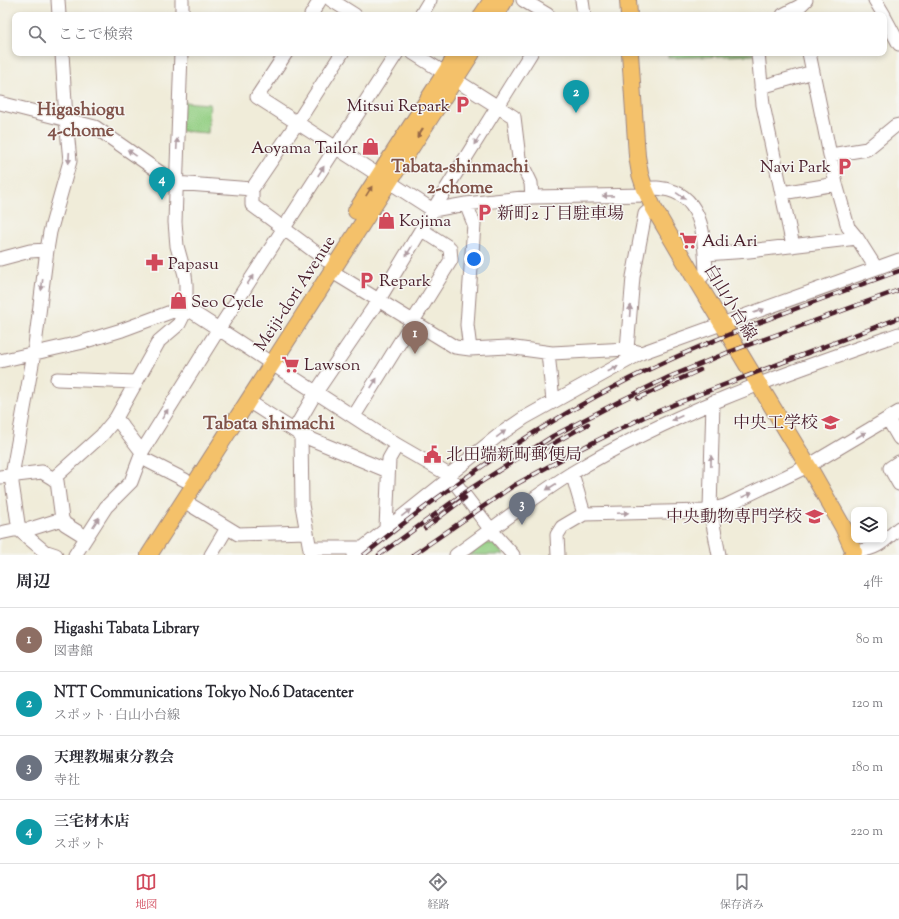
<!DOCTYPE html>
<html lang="ja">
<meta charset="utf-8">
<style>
:root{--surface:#fff;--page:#f2f2f3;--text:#2b2b33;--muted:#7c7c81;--line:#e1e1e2;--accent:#d1495b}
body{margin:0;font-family:"Sorts Mill Goudy","Noto Serif JP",serif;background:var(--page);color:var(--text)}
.controls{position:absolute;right:12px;bottom:12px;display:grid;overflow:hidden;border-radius:8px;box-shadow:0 2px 6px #0003}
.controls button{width:36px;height:36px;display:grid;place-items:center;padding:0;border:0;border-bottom:1px solid var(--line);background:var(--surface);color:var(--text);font:20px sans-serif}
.you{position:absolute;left:474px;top:259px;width:14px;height:14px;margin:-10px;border:3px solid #fff;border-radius:50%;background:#1a73e8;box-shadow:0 0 0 6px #1a73e833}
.badge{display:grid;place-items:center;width:26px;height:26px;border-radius:50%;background:var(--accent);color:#fff;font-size:13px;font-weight:700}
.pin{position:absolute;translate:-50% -33px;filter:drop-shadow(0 1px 2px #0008)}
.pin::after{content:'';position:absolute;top:21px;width:14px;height:12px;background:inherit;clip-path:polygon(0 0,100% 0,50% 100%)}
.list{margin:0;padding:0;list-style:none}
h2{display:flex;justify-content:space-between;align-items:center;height:52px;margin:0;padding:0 16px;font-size:17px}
h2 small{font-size:13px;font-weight:400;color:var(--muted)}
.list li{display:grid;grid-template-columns:26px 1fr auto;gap:12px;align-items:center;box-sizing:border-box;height:64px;padding:0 16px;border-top:1px solid var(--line)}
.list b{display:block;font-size:15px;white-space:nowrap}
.list p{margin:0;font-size:13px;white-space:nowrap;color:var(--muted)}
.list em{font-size:13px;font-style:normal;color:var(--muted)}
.icon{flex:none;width:22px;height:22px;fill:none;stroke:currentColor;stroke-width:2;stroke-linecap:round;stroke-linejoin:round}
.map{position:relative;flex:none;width:899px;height:555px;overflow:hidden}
.search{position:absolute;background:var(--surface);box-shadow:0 2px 6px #0003;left:12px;right:12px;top:12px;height:44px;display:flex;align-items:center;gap:10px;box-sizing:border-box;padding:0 14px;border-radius:8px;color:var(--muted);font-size:15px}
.sheet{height:308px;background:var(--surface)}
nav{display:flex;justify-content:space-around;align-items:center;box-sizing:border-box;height:56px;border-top:1px solid var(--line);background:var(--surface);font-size:11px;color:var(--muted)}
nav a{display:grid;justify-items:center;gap:2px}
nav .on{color:var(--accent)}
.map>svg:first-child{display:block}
</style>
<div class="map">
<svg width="899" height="555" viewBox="0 0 899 555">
<rect width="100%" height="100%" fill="#f6f6f2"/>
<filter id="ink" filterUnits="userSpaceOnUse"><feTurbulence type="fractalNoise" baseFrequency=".025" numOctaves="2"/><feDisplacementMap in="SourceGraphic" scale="8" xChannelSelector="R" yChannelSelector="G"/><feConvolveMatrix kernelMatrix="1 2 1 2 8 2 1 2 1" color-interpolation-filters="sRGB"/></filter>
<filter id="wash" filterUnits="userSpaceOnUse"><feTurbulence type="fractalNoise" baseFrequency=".012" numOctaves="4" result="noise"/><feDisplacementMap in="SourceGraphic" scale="16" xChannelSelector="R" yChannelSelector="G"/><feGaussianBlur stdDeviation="0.9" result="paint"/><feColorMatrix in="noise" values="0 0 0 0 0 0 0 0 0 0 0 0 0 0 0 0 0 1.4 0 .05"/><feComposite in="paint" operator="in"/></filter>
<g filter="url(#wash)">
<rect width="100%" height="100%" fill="#f0ecd9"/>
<!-- green -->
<path fill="#94cf84" stroke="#6f7758" d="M668 53H754V55L668 58Z
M182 102 210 104 208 133 181 131Z
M485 543 494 544 504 555H469Z"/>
</g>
<g filter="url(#ink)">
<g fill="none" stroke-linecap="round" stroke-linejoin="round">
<defs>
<path id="minor" d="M58 0 59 15
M331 0 355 15
M523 0 548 15
M582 0 584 15
M875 0 884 15
M182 15V0
M311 15 320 0
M421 15 430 0
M783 15 800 6 806 0
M884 16 899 44
M286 53 257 97 433 210 466 204 532 197 647 195
M413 53 514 117 519 158 531 183 532 197
M758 53 763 105 793 246
M809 53 836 184 848 227 857 238 876 268
M761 87 813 72
M0 103 95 127 175 183 252 189
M831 155 867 149 895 126 899 125
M645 189C654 187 660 188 669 190 704 199 705 243 706 272L697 282
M782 193 836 184
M466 204 474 224 467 325 470 349
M705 254 749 251 857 238
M0 259 30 251 47 250
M326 260 252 205V189L297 123 342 53
M331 271 455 347 470 349 508 347 552 353 627 349 641 353
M627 349 633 277 645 214 653 207
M548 353 553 401
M0 361 79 343 122 330 176 310H186L194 313 397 445 449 475 491 530 513 555
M57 379 136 382
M248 401 301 435 388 471
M713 402 710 509 719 555
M354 416 451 260 450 248 422 230
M116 418 142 452
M888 419 899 438
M294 430 316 392 378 301 433 210 531 53
M301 435 302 505 311 555
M140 457 185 480
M899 462 890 468 899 484
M572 473 584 514
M449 475 499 435 524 418 641 353 899 260
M0 477 42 472 57 481 62 519 65 524 86 537
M53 479 102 435 116 418 159 341 179 324 186 310V284L185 275 177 246 175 222 181 53
M184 501 238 534 306 532
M386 528 389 459 397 445
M0 533 14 530 30 529 62 519
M310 548H362
M854 552C877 549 882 543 899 528
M56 555 44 551 19 530 12 483 13 470 34 353 47 250 50 232 70 161 66 119 62 53
M75 555 106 507 131 482 143 450 218 330 397 53
M211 555 227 528
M354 555 450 478
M456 555C495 527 532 498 572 473 674 411 787 373 899 334
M558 555 557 535 562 527 584 514 704 511 725 506 808 466 899 412"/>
<path id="major" d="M628 0 629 15
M482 15 492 0
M496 15 505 0
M630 53 637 156 640 174 645 189 653 207 697 282 814 476 843 527 854 552 852 555
M356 211 458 53
M149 555 472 53"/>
</defs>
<!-- minor casing -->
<use href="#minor" stroke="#9d8682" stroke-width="15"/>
<!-- major casing -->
<use href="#major" stroke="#9d8682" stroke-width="18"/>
<!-- minor -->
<use href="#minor" stroke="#fff" stroke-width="13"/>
<!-- major -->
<use href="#major" stroke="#f4c16a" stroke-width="16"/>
<defs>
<path id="rail" d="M638 398 700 370
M545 448 588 424
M425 528 465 498
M364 555C444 489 537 426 629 379 716 336 808 304 899 271
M379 555 470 489 553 436 622 400 669 377 729 352 899 290
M413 555 513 486 580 449 644 417 700 394 899 318"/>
</defs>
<!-- rail casing -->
<use href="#rail" stroke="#4a1f2b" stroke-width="4.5"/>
<!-- rail -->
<use href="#rail" stroke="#f6f6f2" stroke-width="3" stroke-dasharray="9" stroke-linecap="butt"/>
</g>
<!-- one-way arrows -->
<defs><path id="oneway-solid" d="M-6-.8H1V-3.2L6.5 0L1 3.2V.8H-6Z"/></defs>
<g fill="#966847">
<use href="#oneway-solid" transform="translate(420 133) rotate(123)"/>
<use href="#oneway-solid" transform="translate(369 191) rotate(-58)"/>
</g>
<g fill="#ae9aa0">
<use href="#oneway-solid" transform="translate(477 140) rotate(123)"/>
<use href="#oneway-solid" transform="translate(177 144) rotate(-87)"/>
<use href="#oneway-solid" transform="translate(132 153) rotate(-145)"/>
<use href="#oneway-solid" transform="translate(69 158) rotate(93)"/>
<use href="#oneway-solid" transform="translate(321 171) rotate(-57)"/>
<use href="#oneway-solid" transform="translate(608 196) rotate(179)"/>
<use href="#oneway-solid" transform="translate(681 196) rotate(35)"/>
<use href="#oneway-solid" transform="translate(409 251) rotate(122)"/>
<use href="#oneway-solid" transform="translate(250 280) rotate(-57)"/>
<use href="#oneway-solid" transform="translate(42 285) rotate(97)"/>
<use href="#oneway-solid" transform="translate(630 311) rotate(-86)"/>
<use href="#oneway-solid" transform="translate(759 311) rotate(-20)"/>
<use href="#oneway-solid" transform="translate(613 369) rotate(-27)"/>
<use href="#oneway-solid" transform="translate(374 383) rotate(-57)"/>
<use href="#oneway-solid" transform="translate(165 414) rotate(-58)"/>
<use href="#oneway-solid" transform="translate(677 418) rotate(155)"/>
<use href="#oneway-solid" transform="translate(501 434) rotate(-36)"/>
<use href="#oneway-solid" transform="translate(861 435) rotate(-31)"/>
<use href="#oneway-solid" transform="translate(711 461) rotate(-89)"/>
<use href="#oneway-solid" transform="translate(551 487) rotate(147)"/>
<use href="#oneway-solid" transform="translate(747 495) rotate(-25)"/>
<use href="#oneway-solid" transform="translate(406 513) rotate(-38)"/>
<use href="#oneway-solid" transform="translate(623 513) rotate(-2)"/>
<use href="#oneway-solid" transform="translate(96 522) rotate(-57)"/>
</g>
</g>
<!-- icons -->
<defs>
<symbol id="parking-bare" viewBox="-9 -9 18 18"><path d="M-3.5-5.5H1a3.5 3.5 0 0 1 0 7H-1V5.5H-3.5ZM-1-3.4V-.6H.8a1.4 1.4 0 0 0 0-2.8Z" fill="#d1495b" stroke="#f6f6f2" stroke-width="2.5" paint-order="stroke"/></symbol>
<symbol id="shop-bare" viewBox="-9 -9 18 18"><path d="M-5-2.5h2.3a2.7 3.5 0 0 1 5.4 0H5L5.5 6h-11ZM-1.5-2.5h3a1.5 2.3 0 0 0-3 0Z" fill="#d1495b" stroke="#f6f6f2" stroke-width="2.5" paint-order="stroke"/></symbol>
<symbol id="supermarket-bare" viewBox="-9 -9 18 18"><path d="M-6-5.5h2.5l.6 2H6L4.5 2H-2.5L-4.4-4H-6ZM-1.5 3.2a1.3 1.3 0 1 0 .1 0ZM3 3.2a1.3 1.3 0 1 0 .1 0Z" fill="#d1495b" stroke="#f6f6f2" stroke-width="2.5" paint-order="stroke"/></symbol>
<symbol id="pharmacy-bare" viewBox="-9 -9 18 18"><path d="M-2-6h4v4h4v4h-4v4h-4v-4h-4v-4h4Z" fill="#d1495b" stroke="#f6f6f2" stroke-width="2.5" paint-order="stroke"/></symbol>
<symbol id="school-bare" viewBox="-9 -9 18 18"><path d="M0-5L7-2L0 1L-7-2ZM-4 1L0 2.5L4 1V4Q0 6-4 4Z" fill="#d1495b" stroke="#f6f6f2" stroke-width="2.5" paint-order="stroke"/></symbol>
<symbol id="civic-bare" viewBox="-9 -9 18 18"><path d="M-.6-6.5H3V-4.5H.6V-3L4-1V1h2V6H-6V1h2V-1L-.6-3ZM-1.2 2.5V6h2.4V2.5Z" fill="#d1495b" stroke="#f6f6f2" stroke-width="2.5" paint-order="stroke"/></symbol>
</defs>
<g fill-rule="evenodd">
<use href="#parking-bare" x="450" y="92" width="25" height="25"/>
<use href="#shop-bare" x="358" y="134" width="25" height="25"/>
<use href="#parking-bare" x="832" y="154" width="25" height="25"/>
<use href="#parking-bare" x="472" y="200" width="25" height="25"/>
<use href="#shop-bare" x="374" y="208" width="25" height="25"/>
<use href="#supermarket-bare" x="676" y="228" width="25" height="25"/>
<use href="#pharmacy-bare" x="142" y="250" width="25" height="25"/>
<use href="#parking-bare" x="354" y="268" width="25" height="25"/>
<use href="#shop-bare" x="166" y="288" width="25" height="25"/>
<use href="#supermarket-bare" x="278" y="352" width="25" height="25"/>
<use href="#school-bare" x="818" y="410" width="25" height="25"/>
<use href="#civic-bare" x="420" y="442" width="25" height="25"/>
<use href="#school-bare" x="802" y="504" width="25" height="25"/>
</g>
<g text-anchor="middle" stroke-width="3" stroke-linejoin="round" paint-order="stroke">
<!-- poi labels -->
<g font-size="17" fill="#4a1f2b" stroke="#f6f6f2" text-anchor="start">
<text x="450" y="111" text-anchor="end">Mitsui Repark</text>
<text x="358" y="153" text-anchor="end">Aoyama Tailor</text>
<text x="831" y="172" text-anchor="end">Navi Park</text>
<text x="497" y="219">新町2丁目駐車場</text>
<text x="399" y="226">Kojima</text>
<text x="702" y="246">Adi Ari</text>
<text x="168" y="269">Papasu</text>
<text x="379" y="286">Repark</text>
<text x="191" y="307">Seo Cycle</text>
<text x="304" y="370">Lawson</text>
<text x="818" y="428" text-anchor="end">中央工学校</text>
<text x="446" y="460">北田端新町郵便局</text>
<text x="802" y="522" text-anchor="end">中央動物専門学校</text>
</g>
<!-- street labels -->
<g font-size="17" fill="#4a1f2b" stroke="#f6f6f2">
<text transform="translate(294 293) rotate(-57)" y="6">Meiji-dori Avenue</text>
<text transform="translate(731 302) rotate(59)" y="6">白山小台線</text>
</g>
<!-- neighbourhood labels -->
<g font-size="18" font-weight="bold" fill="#805249" stroke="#f6f6f2">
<text x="81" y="115">Higashiogu<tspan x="81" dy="21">4-chome</tspan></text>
<text x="460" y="172">Tabata-shinmachi<tspan x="460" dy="21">2-chome</tspan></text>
</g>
<!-- quarter labels -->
<g font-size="19" font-weight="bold" fill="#805249" stroke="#f6f6f2">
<text x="269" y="429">Tabata shimachi</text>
</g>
</g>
</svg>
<div class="controls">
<button><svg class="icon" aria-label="layers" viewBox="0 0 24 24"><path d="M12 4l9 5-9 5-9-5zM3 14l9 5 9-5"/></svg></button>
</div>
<div class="you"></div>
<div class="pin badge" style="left:415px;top:354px;background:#8d6e63">1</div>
<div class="pin badge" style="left:576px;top:113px;background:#0f9aa8">2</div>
<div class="pin badge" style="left:522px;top:525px;background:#6b7280">3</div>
<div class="pin badge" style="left:162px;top:200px;background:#0f9aa8">4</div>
<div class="search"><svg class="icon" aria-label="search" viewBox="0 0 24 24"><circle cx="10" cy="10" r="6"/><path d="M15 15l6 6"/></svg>ここで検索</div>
</div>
<section class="sheet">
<h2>周辺<small>4件</small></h2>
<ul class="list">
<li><span class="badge" style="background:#8d6e63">1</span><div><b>Higashi Tabata Library</b><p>図書館</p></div><em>80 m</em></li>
<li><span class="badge" style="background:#0f9aa8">2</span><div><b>NTT Communications Tokyo No.6 Datacenter</b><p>スポット · 白山小台線</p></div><em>120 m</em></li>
<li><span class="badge" style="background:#6b7280">3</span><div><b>天理教堀東分教会</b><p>寺社</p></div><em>180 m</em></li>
<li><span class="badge" style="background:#0f9aa8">4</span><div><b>三宅材木店</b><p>スポット</p></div><em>220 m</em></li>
</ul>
</section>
<nav>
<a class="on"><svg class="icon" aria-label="map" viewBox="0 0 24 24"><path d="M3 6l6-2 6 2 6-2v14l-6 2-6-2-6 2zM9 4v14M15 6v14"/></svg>地図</a>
<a><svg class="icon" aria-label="directions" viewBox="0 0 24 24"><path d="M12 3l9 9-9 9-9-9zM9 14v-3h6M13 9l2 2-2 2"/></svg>経路</a>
<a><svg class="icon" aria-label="saved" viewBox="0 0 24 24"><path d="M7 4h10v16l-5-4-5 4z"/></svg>保存済み</a>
</nav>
